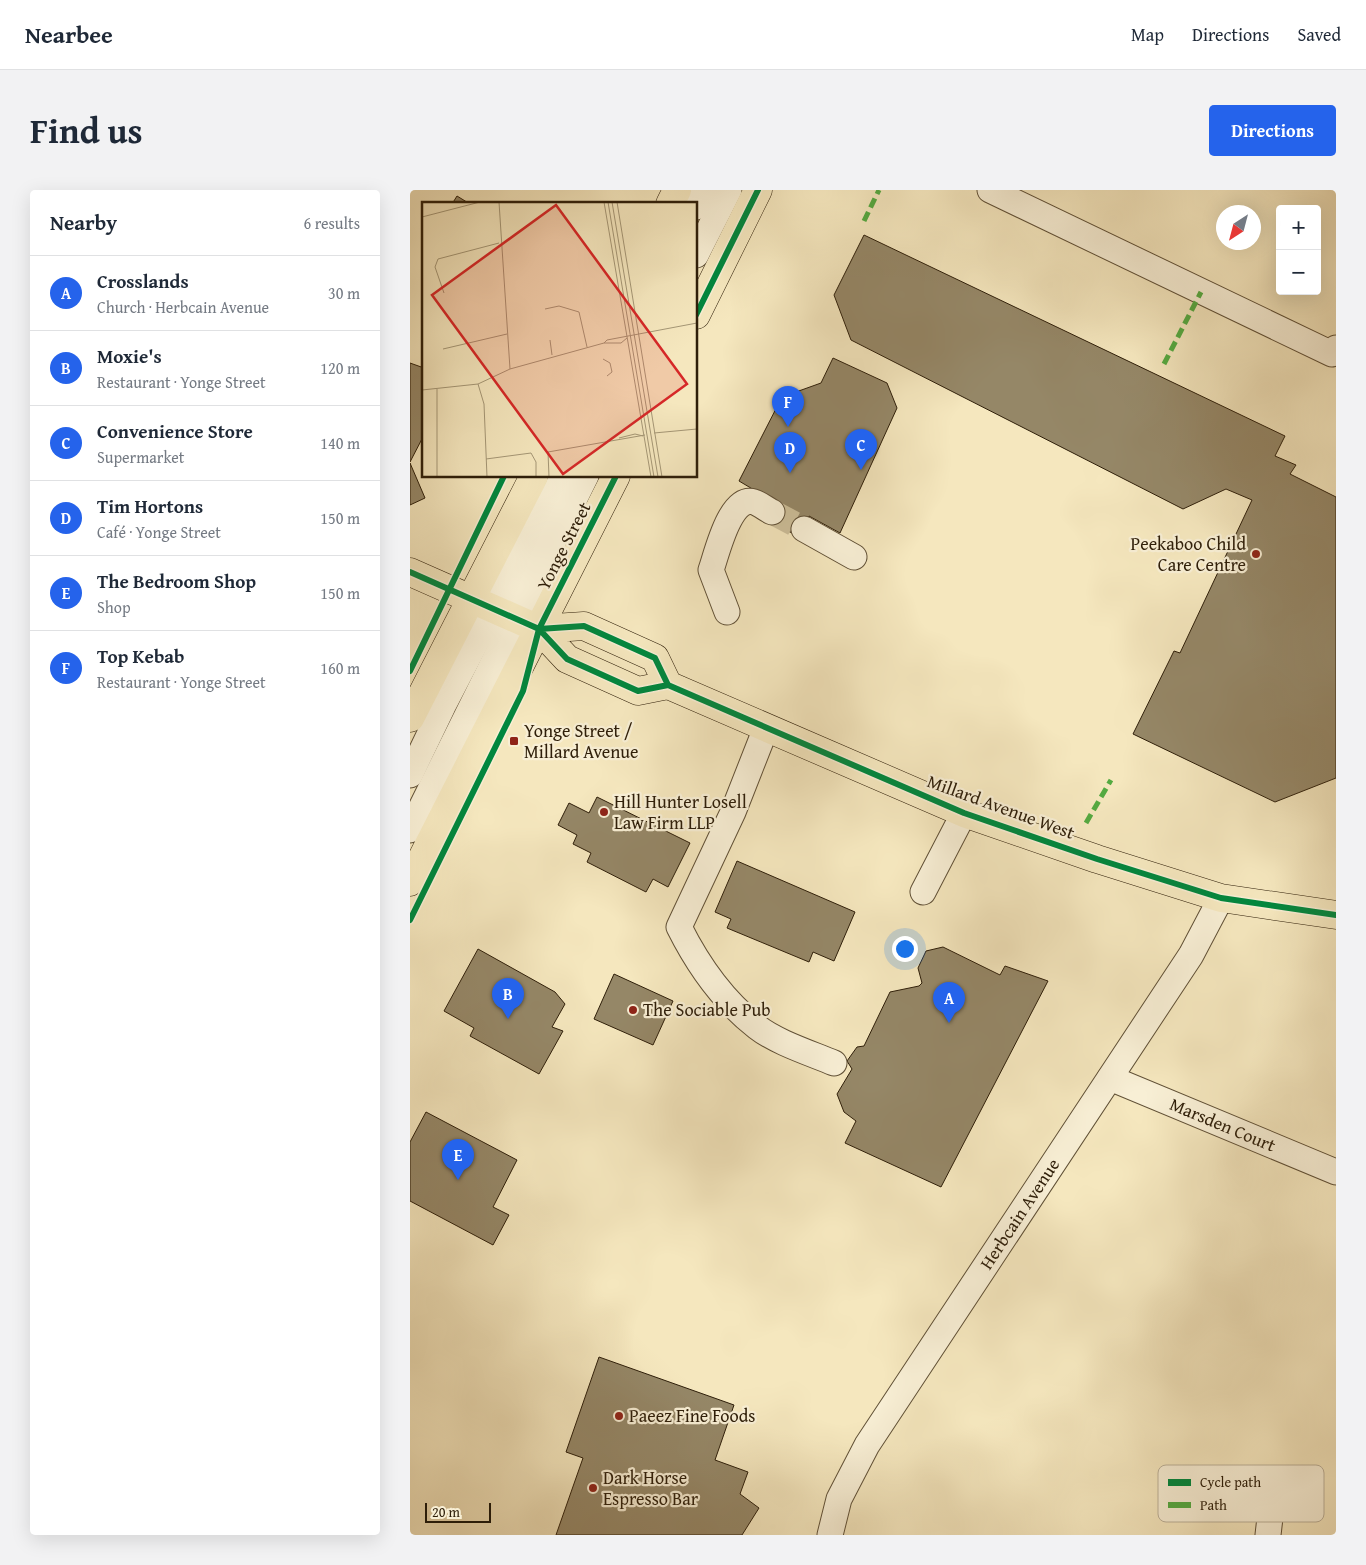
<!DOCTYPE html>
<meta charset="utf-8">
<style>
:root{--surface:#fff;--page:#f2f2f3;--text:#1f2937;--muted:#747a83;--line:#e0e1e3;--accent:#2563eb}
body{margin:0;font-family:"Gentium Book Plus",serif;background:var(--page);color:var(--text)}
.controls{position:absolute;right:15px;top:15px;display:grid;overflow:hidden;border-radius:5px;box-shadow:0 5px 20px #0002}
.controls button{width:45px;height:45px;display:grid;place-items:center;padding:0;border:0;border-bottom:1px solid var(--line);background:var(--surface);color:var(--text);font:25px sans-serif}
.compass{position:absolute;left:806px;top:15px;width:45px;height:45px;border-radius:50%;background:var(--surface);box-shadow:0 5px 20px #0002;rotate:216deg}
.scale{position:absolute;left:15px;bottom:12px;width:66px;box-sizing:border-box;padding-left:5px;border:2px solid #2e1e09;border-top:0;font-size:14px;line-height:18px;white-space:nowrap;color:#2e1e09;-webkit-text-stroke:4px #f8efd5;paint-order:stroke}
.you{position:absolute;left:494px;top:758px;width:18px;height:18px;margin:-12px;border:4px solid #fff;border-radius:50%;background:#1a73e8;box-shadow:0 0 0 8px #1a73e833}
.badge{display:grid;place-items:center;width:32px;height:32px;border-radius:50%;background:var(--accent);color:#fff;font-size:16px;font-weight:700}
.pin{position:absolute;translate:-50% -41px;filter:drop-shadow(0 1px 2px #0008)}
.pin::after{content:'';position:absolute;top:26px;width:18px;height:15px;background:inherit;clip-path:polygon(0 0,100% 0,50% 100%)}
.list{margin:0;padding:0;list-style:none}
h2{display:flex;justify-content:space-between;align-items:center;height:65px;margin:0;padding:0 20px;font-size:21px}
h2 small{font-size:16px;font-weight:400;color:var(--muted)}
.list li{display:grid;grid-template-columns:32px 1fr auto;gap:15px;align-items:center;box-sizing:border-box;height:75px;padding:0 20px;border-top:1px solid var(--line)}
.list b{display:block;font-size:19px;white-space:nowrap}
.list p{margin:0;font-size:16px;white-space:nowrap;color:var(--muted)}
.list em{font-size:16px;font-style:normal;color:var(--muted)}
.map{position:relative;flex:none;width:926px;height:1345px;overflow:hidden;border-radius:5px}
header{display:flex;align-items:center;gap:30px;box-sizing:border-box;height:70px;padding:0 25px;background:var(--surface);border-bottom:1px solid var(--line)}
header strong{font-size:24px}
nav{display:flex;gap:28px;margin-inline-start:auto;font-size:18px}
.intro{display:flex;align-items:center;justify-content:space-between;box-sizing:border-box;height:120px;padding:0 30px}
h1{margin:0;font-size:35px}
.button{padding:12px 22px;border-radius:5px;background:var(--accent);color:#fff;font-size:18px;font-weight:700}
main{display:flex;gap:30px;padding:0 30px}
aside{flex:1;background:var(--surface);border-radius:5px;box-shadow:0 5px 20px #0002}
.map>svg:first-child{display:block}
</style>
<header>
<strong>Nearbee</strong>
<nav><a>Map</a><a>Directions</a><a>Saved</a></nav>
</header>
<div class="intro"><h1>Find us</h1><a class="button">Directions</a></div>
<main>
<aside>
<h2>Nearby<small>6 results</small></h2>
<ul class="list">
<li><span class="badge">A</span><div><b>Crosslands</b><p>Church · Herbcain Avenue</p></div><em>30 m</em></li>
<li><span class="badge">B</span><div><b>Moxie's</b><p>Restaurant · Yonge Street</p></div><em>120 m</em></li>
<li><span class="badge">C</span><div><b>Convenience Store</b><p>Supermarket</p></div><em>140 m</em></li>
<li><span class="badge">D</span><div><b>Tim Hortons</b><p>Café · Yonge Street</p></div><em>150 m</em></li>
<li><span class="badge">E</span><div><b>The Bedroom Shop</b><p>Shop</p></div><em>150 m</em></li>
<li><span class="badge">F</span><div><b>Top Kebab</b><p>Restaurant · Yonge Street</p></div><em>160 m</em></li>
</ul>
</aside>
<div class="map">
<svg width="926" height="1345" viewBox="0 0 926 1345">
<rect width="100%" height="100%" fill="#f5e7be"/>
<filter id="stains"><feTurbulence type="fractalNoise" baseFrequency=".004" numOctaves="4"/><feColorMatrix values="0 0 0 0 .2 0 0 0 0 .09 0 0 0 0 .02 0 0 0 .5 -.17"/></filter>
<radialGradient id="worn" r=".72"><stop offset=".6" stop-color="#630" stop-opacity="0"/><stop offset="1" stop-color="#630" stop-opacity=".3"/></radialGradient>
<!-- building -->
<path fill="#958767" stroke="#2e1e09" d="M47 6 60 14H42Z
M454 45 875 246 865 266 886 275 880 284 926 307V588L865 612 723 544 764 461 770 463 842 310 816 299 773 319 441 150 424 105Z
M423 168 477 193 487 218 430 343 399 326 391 347 358 332 366 313 329 291 372 207 411 193Z
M0 173 14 178V245L0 272Z
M0 273 15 308 0 315Z
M187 607 280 653 258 697 243 689 236 702 177 672 181 663 163 654 167 645 148 635 159 613 179 623Z
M327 671 445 722 424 771 403 762 399 772 317 738 321 729 305 722Z
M533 757 590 785 595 776 638 791 531 997 435 953 446 931 434 922 427 904 442 879 437 871 447 857 454 856 480 802 509 796 512 793 508 778 516 761Z
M68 759 145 802 155 814 142 837 153 841 129 884 60 846 64 838 34 821Z
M204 784 263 811 243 855 184 829Z
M16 922 107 970 83 1017 99 1025 83 1055 0 1011V952Z
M189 1167 324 1215 305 1270 338 1282 330 1304 349 1318 332 1345H146L173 1268 156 1262Z"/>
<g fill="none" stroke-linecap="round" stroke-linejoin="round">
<!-- minor-tunnel -->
<path stroke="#cdbf9a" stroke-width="25" stroke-dasharray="25 12" stroke-linecap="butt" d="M362 322 394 339"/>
<defs>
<g id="minor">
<path d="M580 0 922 164 926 158"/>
<path d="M286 17 295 0"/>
<path d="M286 65 319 0"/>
<path d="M394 339 444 367"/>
<path d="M317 422 301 380C307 363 320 305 344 312 350 314 356 319 362 322"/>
<path d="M356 538 323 622 269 737C288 775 312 810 347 837 366 852 400 863 424 873"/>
<path d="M0 585 33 516 153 286"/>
<path d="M0 640 176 286"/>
<path d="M513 702 554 623"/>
<path id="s1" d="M700 888 926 982"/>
<path id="s2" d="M420 1345 429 1309 457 1255 781 765 811 708"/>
<path d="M858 1345 862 1310"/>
</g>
<path id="major" d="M260 14 267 0
M286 125 348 0
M0 382 129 439 157 469 228 501 258 495 554 623 687 669 811 708 926 725
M129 439 174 436 245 468 258 495
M0 528 124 286
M0 692 206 286"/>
</defs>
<!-- minor casing -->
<use href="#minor" stroke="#605036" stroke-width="27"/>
<!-- major casing -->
<use href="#major" stroke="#2e1e09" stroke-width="29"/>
<!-- minor -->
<use href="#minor" stroke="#f8efd5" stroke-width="25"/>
<!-- major -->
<use href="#major" stroke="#f5e7be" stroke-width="28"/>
<!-- quiet -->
<path stroke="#54aa41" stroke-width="5" stroke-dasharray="10 5" stroke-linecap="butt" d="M454 31 469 0
M754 174 791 102
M676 633 701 590"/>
<defs>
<path id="cycleway" d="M286 125 348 0
M0 382 129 439 157 469 228 501 258 495 554 623 687 669 811 708 926 725
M129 439 174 436 245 468 258 495
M0 481 94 286
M0 730 113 501 129 439 206 286"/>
</defs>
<!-- cycleway casing -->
<use href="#cycleway" stroke="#f8efd5" stroke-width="9"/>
<!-- cycleway -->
<use href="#cycleway" stroke="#00873e" stroke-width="6"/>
</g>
<!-- markers -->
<g fill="#8f2418" stroke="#f8efd5" stroke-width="2">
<circle cx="846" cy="364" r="5"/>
<rect x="99" y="546" width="10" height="10" rx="2.5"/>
<circle cx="194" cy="622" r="5"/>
<circle cx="223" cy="820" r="5"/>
<circle cx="209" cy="1226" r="5"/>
<circle cx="183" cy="1298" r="5"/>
</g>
<g text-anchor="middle" stroke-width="4.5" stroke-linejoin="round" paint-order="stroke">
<!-- poi labels -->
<g font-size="18" fill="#2e1e09" stroke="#f8efd5" text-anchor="start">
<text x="836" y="360" text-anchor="end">Peekaboo Child<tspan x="836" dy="21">Care Centre</tspan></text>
<text x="114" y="547">Yonge Street /<tspan x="114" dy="21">Millard Avenue</tspan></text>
<text x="204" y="618">Hill Hunter Losell<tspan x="204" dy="21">Law Firm LLP</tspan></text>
<text x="233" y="826">The Sociable Pub</text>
<text x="219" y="1232">Paeez Fine Foods</text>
<text x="193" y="1294">Dark Horse<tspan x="193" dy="21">Espresso Bar</tspan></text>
</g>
<!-- street labels -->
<g font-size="18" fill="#2e1e09" stroke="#f8efd5">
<text transform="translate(154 356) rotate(-63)" y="6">Yonge Street</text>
<text transform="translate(591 617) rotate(20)" y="6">Millard Avenue West</text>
<text dy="6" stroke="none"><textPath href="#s1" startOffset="122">Marsden Court</textPath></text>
<text dy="6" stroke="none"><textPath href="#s2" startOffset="375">Herbcain Avenue</textPath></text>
</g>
</g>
<!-- overview -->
<g transform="translate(12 12)">
<rect width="275" height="275" fill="#f5e7be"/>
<path fill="none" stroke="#a59776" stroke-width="1" d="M77 0 88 167M182 0 229 275M186 0 232 275M190 0 236 275M195 0 240 275M0 15 58 0M22 91 13 65 16 57 77 41M123 107 137 104 157 110 165 145M128 138 130 153M182 141H199L205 136M21 147 85 132M181 157 188 161 190 170 185 174M56 182 62 202 65 275M15 187V275M0 188 56 182 88 167 182 141 185 138 275 121M232 231 275 227M197 236 213 232 221 234M64 257 109 251 114 260V275M127 275 126 250 223 233"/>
<path fill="#d62828" fill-opacity="0.15" stroke="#d62828" stroke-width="2.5" d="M134 3 265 182 141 272 10 93Z"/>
<rect width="275" height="275" fill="none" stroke="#2e1e09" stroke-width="2.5"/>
</g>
<!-- legend -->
<rect x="748" y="1275" width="166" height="57" rx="8" fill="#f8efd5" stroke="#bbb098" stroke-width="1"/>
<rect x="758" y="1289" width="23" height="7" fill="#00873e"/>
<rect x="758" y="1312" width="23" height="6" fill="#54aa41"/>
<g font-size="14" fill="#2e1e09">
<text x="790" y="1297">Cycle path</text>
<text x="790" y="1320">Path</text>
</g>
<rect width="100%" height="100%" filter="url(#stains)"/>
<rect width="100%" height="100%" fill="url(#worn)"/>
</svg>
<div class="controls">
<button>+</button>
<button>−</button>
</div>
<svg class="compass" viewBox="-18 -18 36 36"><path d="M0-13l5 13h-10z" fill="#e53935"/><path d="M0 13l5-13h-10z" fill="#747a83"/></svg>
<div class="scale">20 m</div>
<div class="you"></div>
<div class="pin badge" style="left:539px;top:833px">A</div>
<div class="pin badge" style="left:98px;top:829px">B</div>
<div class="pin badge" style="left:451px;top:280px">C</div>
<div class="pin badge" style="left:380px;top:283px">D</div>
<div class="pin badge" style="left:48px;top:990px">E</div>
<div class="pin badge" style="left:378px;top:237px">F</div>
</div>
</main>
